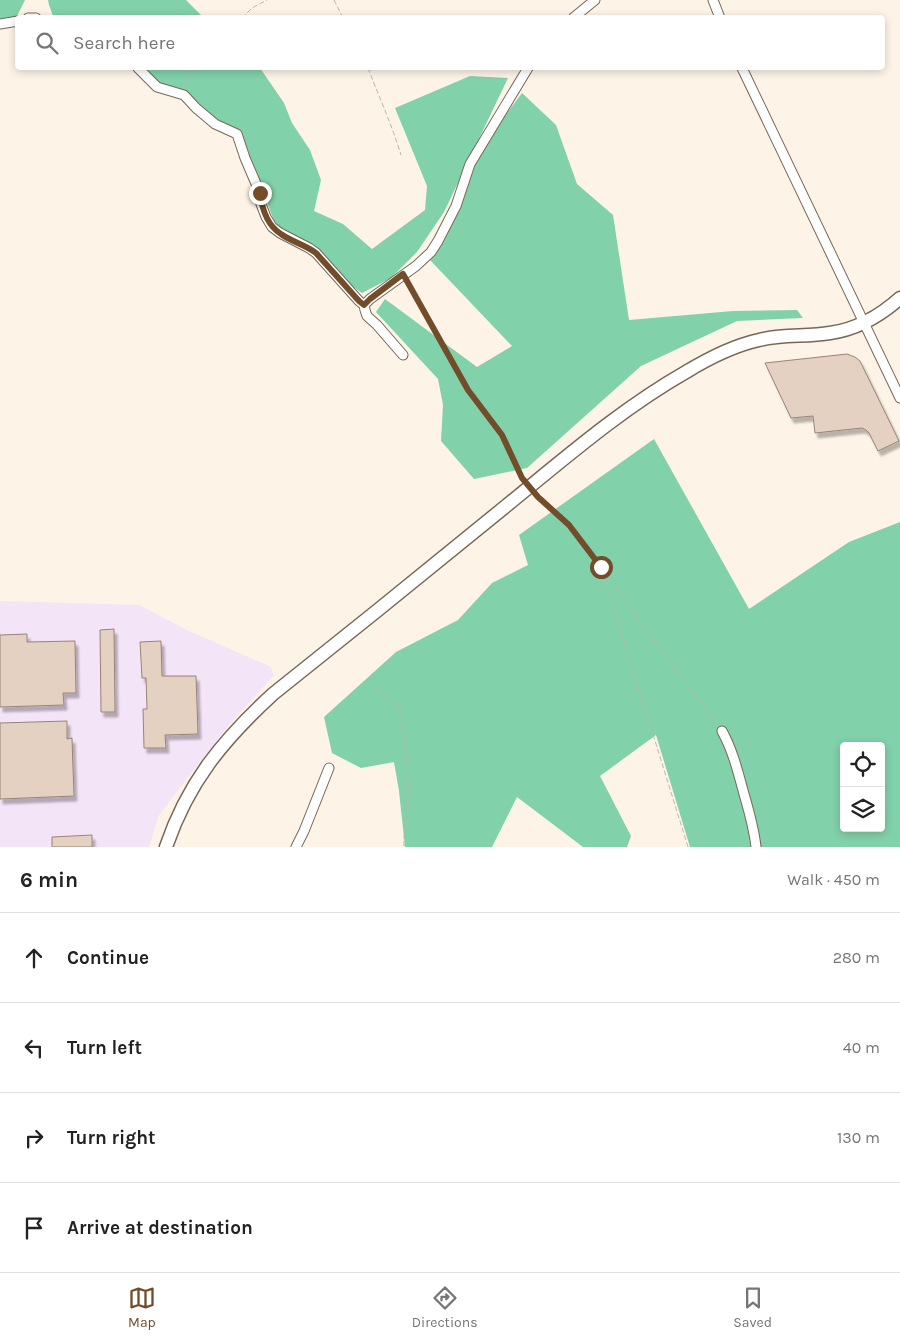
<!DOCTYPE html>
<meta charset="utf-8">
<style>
:root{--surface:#fff;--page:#f2f2f2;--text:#222;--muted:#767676;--line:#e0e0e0;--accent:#734d2a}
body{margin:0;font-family:Karla,sans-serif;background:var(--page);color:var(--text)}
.controls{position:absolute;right:15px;bottom:15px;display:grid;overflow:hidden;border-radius:5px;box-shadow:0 2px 8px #0003}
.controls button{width:45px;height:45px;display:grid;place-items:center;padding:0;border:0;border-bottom:1px solid var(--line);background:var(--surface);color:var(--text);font:25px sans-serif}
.stop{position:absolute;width:15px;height:15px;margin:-11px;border:4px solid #734d2a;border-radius:50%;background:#fff}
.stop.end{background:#734d2a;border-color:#fff;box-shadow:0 1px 5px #0008}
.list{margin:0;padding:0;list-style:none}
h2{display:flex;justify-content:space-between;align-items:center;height:65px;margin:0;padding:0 20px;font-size:21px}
h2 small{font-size:16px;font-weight:400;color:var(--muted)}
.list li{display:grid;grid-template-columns:32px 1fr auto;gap:15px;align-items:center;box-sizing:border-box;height:90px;padding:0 20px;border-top:1px solid var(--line)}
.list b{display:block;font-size:19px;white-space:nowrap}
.list em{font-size:16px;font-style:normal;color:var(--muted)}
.icon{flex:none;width:28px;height:28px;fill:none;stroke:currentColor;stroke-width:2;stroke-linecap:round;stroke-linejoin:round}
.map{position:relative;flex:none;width:900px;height:847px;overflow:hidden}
.search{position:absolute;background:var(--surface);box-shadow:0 2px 8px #0003;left:15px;right:15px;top:15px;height:55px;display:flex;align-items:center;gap:12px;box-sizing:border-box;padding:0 18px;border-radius:5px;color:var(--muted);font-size:19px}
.sheet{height:425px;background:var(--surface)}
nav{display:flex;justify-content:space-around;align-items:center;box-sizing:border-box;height:70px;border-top:1px solid var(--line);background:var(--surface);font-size:14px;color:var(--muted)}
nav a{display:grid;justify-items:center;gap:2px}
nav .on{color:var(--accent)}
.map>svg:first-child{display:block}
</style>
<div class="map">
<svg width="900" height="847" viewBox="0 0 900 847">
<defs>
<filter id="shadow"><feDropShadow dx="3" dy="5" stdDeviation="1" flood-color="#0004"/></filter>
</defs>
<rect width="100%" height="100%" fill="#fdf3e7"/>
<!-- industrial -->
<path fill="#f4e4f7" d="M0 601 139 605 189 631 271 667 274 675 223 732 159 815 149 847H0Z"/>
<!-- forest -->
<path fill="#81d1aa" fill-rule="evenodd" d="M0 0H25L17 16 0 20Z
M48 0H186L203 17H60L53 16 49 5Z
M144 68H260L284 103 292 123 310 150 321 180 314 211 343 224 372 249 425 210 427 186 395 108 470 76 508 78 444 212 417 252 391 278 362 293 346 282 317 248 286 233 274 221 241 132 216 120 187 92 160 83Z
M522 93 556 125 577 184 613 215 629 320 733 311 797 310 803 318 737 321 641 366 527 468 474 479 441 441 443 405 438 379 376 312 385 299 477 367 512 346 430 260 445 237 462 200 476 163 507 113Z
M654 439 749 609 849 542 900 522V847H690L656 735 600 776 631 836 627 847H583L517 797 492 847H405L399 791 394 762 361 768 332 753 324 717 396 652 458 620 492 583 528 565 519 535ZM844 746H881V828H844Z"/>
<!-- building -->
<path fill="#e5d1c2" stroke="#978476" filter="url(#shadow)" d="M847 354 855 357 860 361 899 441 878 451 869 433 866 430 862 428 815 433 813 416 791 418 765 363Z
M114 629 115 712H101L100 630Z
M27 634V642L75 641 76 693H63L64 705 0 707V635Z
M161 641 162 676H196L198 734 165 735 166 748H144L143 709H147L146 678H142L140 642Z
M67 721V739L72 738 74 796 0 799V723Z
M92 835V847H52V837Z"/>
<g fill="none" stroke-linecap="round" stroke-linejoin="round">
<defs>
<path id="street" d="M713 0 720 18
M28 18H36
M573 18 595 0
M0 24 18 21
M138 68 157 87 184 95 196 108 215 124 237 134 245 158 260 193 261 204 266 217 272 227 280 233 309 248 316 253 359 301 364 305 365 310 367 316 377 325 403 355
M742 68 900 398
M364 305 370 299 416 266 431 252 438 241 456 206 470 164 528 68
M722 731C733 751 738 772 744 794 749 811 754 829 756 847
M296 847 304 831 329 768"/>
<path id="secondary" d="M166 847C188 782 223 740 273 694 351 632 429 569 506 506 564 459 621 409 686 372 709 358 732 346 759 340 782 334 807 337 830 333 858 329 880 316 900 298"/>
</defs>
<!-- street casing -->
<use href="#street" stroke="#766857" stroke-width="11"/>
<!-- secondary casing -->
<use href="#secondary" stroke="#766857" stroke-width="15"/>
<!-- path -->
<path stroke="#beb6ab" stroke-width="1" stroke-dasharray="5 2.5" stroke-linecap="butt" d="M334 0 343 18
M242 18 252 8 267 0
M368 68C379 97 392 125 401 155
M184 87 193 68
M408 284 468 390 502 435 523 478
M536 495 569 525 716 723
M602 570 688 847
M370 683 396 704 401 715 408 774 409 803 404 837V847"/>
<!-- street -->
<use href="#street" stroke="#fff" stroke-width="9"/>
<!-- secondary -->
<use href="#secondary" stroke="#fff" stroke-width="12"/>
</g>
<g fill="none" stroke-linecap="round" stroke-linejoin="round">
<!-- route -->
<path stroke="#734d2a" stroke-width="6" d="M260 193C262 209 268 226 281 234 292 242 306 245 316 253L359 301 364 305 370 299 403 274 468 390 502 435 522 478 538 497 569 525 601 567"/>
</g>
</svg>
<div class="controls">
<button><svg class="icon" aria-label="locate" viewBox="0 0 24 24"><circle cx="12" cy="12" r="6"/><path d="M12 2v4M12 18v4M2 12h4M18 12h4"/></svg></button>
<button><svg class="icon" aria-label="layers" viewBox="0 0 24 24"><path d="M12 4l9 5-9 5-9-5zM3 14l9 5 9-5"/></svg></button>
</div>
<div class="stop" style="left:601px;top:567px"></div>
<div class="stop end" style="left:260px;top:193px"></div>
<div class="search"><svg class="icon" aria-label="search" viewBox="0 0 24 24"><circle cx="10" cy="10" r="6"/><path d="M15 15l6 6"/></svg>Search here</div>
</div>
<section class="sheet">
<h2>6 min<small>Walk · 450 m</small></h2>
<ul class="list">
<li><svg class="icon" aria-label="ahead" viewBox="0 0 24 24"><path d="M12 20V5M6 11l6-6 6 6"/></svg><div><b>Continue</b></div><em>280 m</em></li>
<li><svg class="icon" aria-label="left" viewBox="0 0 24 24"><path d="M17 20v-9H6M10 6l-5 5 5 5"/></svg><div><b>Turn left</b></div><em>40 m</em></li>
<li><svg class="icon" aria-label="right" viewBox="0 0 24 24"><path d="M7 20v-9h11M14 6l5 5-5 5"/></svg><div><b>Turn right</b></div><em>130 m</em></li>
<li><svg class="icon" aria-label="arrive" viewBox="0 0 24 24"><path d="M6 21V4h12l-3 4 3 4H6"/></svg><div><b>Arrive at destination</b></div></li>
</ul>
</section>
<nav>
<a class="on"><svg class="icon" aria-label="map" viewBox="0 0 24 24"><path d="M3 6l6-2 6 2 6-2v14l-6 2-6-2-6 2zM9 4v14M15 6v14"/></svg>Map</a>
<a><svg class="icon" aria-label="directions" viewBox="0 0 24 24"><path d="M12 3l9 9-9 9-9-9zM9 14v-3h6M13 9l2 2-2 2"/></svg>Directions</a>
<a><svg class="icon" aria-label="saved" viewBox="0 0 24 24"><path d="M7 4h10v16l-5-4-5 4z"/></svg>Saved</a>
</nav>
